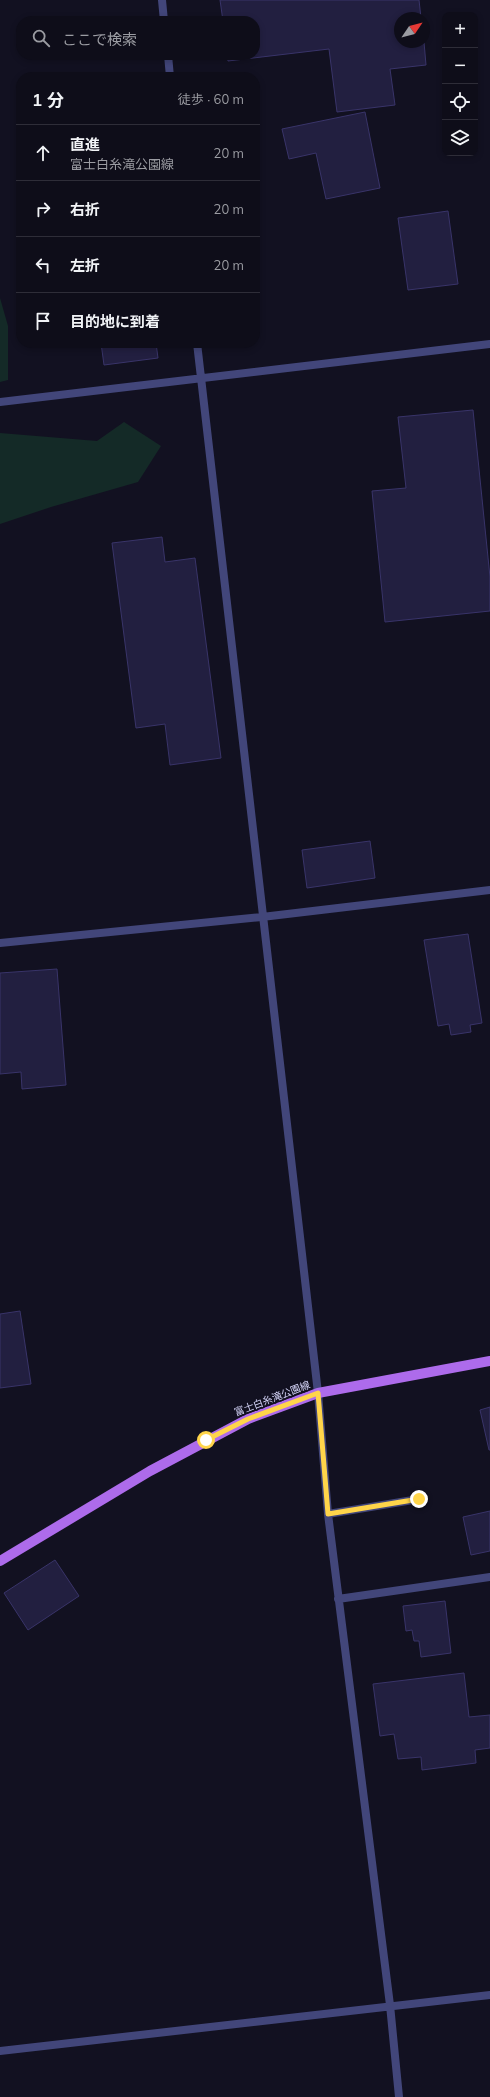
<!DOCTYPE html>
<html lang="ja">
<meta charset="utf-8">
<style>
:root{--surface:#0e0d19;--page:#1c1b26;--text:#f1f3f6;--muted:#9b9ca2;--line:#2e2d38}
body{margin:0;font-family:Mulish,"Noto Sans JP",sans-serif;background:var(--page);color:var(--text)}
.controls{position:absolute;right:12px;top:12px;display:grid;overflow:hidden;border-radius:8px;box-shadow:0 2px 6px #0003}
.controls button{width:36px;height:36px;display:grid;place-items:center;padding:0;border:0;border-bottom:1px solid var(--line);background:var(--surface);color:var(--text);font:20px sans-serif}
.compass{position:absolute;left:394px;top:12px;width:36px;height:36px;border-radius:50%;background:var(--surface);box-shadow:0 2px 6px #0003;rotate:55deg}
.stop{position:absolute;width:12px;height:12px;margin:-9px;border:3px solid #ffd54a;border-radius:50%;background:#fff}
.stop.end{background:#ffd54a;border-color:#fff;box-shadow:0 1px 4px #0008}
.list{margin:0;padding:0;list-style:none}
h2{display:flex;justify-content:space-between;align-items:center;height:52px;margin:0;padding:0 16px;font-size:17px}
h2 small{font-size:13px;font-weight:400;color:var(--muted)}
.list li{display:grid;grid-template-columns:26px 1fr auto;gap:12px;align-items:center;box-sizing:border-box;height:56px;padding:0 16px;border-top:1px solid var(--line)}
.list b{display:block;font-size:15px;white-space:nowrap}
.list p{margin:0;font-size:13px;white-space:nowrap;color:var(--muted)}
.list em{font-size:13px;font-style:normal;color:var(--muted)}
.icon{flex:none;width:22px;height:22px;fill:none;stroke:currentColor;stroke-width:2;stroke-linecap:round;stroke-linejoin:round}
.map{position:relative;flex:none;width:490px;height:2097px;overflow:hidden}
.search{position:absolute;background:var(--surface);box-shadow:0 2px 6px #0003;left:16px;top:16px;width:244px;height:44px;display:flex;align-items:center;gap:10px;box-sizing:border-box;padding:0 14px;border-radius:16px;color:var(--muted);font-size:15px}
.panel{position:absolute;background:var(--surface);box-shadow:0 2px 6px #0003;left:16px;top:72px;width:244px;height:276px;border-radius:16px}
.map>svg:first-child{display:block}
</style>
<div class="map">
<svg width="490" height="2097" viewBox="0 0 490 2097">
<rect width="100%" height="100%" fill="#121121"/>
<!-- green -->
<path fill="#142a27" d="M0 298 8 326V380L0 382Z
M124 422 161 446 138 482 51 507 0 524V433L97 441Z"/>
<!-- building -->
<path fill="#221f40" stroke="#393469" d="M220 0H419L421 18H400V42H424L426 65 390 69 395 105 337 112 329 49 228 61 227 55H255V21H223Z
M365 112 380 188 326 199 316 153 289 159 282 129Z
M448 211 458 284 408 290 398 218Z
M101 343H156L158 358 104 365Z
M473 410 490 577V611L385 622 372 491 406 488 398 417Z
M162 537 165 562 195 558 221 758 170 765 165 724 136 728 112 543Z
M370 841 375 878 307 888 302 850Z
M468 934 482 1023 470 1025 471 1032 451 1035 449 1024 438 1026 424 940Z
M57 969 66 1085 22 1089 21 1072 0 1074V973Z
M20 1311 31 1384 0 1388V1314Z
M490 1407V1450H489L480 1410Z
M490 1511V1551L471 1555 463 1517Z
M55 1560 79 1596 28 1630 4 1593Z
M445 1601 451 1653 421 1657 419 1641H414L412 1630 406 1631 403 1606Z
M464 1673 469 1717 490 1715V1748L475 1750 476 1763 422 1770 421 1757 398 1759 394 1734 380 1736 373 1684Z"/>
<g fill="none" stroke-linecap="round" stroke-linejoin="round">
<!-- street -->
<path stroke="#42467a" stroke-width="8" d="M162 0 164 21
M168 55 170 77
M197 343 318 1393 328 1514 390 2005 399 2097
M0 402 490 344
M0 943 262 917 490 890
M328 1514 419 1499
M338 1599 490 1577
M0 2051 490 1995"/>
<!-- primary -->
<path stroke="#ad6beb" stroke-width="10" d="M0 1561 150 1471 248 1419 318 1393 490 1361"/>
</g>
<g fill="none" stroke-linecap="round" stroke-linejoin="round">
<!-- route -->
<path stroke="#ffd54a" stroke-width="5" d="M206 1440 248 1419 318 1393 328 1514 419 1499"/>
</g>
<g text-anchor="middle" stroke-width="3.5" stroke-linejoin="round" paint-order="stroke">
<!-- street labels -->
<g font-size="10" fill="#d6d6fa" stroke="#121121">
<text transform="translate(272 1398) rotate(-21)" y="4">富士白糸滝公園線</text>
</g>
</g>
</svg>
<div class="controls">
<button>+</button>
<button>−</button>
<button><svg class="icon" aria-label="locate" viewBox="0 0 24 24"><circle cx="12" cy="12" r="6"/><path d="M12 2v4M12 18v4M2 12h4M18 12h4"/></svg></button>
<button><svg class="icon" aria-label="layers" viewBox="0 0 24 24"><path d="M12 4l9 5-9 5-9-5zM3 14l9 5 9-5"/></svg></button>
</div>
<svg class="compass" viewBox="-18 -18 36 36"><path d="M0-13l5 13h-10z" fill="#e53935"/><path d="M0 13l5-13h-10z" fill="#9b9ca2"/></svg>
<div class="stop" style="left:206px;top:1440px"></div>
<div class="stop end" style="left:419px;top:1499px"></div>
<div class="search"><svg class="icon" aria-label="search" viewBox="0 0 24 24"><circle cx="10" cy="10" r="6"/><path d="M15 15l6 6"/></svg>ここで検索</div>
<section class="panel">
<h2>1 分<small>徒歩 · 60 m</small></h2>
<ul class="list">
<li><svg class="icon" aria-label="ahead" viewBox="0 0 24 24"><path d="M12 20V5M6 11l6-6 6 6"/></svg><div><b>直進</b><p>富士白糸滝公園線</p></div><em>20 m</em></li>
<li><svg class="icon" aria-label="right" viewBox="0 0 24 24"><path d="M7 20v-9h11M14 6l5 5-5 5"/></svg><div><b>右折</b></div><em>20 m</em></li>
<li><svg class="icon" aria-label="left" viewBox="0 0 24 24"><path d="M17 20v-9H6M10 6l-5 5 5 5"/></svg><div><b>左折</b></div><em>20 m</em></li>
<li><svg class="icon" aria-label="arrive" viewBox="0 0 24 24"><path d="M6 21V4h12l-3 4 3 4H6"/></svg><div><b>目的地に到着</b></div></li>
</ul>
</section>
</div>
